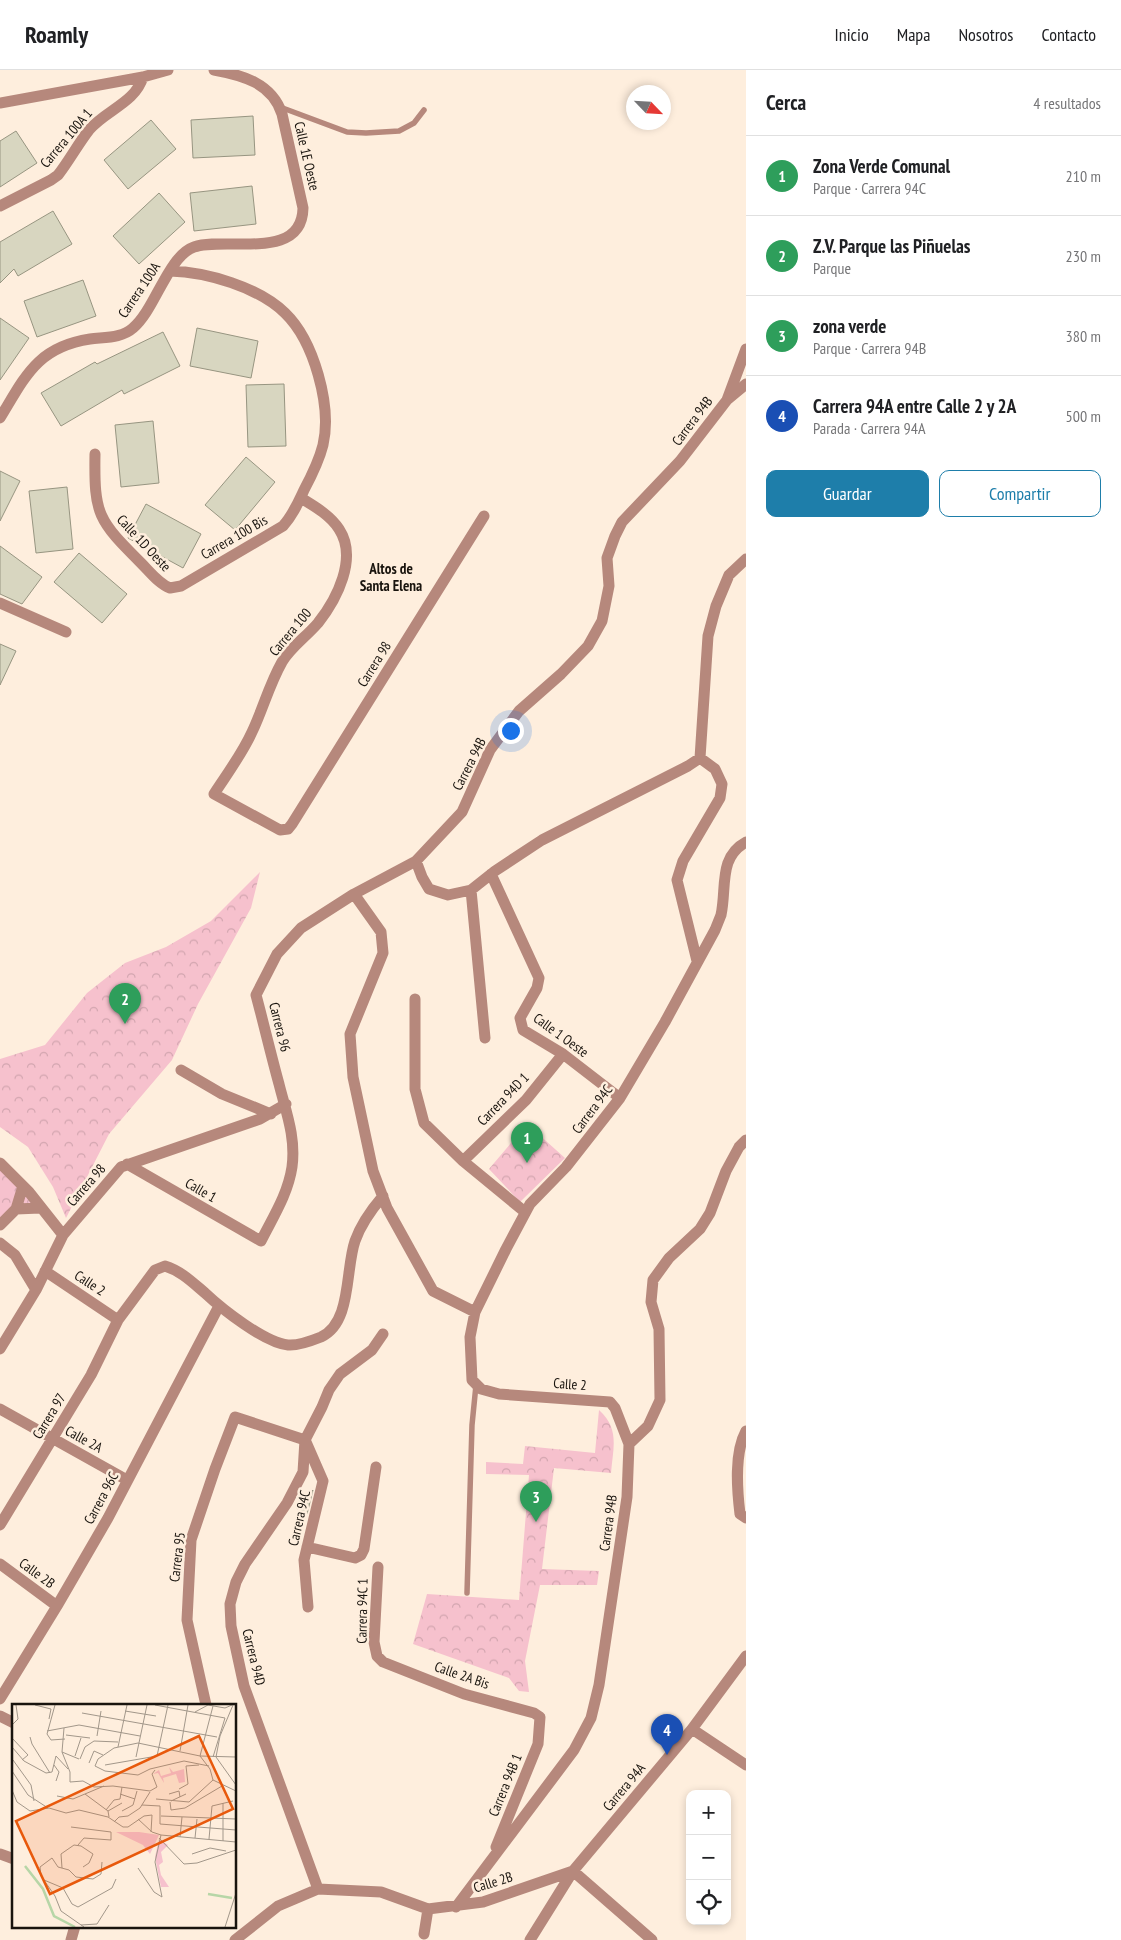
<!DOCTYPE html>
<html lang="es">
<meta charset="utf-8">
<style>
:root{--surface:#fff;--page:#f6f6f6;--text:#202124;--muted:#757577;--line:#e0e0e0;--accent:#1e7eaa}
body{margin:0;font-family:"PT Sans Narrow",sans-serif;background:var(--page);color:var(--text)}
.controls{position:absolute;right:15px;bottom:15px;display:grid;overflow:hidden;border-radius:10px;box-shadow:0 2px 8px #0003}
.controls button{width:45px;height:45px;display:grid;place-items:center;padding:0;border:0;border-bottom:1px solid var(--line);background:var(--surface);color:var(--text);font:25px sans-serif}
.compass{position:absolute;left:626px;top:15px;width:45px;height:45px;border-radius:50%;background:var(--surface);box-shadow:0 2px 8px #0003;rotate:115deg}
.you{position:absolute;left:510px;top:660px;width:18px;height:18px;margin:-12px;border:4px solid #fff;border-radius:50%;background:#1a73e8;box-shadow:0 0 0 8px #1a73e833}
.badge{display:grid;place-items:center;width:32px;height:32px;border-radius:50%;background:var(--accent);color:#fff;font-size:16px;font-weight:700}
.pin{position:absolute;translate:-50% -41px;filter:drop-shadow(0 1px 2px #0008)}
.pin::after{content:'';position:absolute;top:26px;width:18px;height:15px;background:inherit;clip-path:polygon(0 0,100% 0,50% 100%)}
.list{margin:0;padding:0;list-style:none}
h2{display:flex;justify-content:space-between;align-items:center;height:65px;margin:0;padding:0 20px;font-size:21px}
h2 small{font-size:16px;font-weight:400;color:var(--muted)}
.list li{display:grid;grid-template-columns:32px 1fr auto;gap:15px;align-items:center;box-sizing:border-box;height:80px;padding:0 20px;border-top:1px solid var(--line)}
.list b{display:block;font-size:19px;white-space:nowrap}
.list p{margin:0;font-size:16px;white-space:nowrap;color:var(--muted)}
.list em{font-size:16px;font-style:normal;color:var(--muted)}
.actions{display:flex;gap:10px;padding:15px 20px}
.actions a{flex:1;padding:11px 0;border:1px solid var(--accent);border-radius:10px;text-align:center;font-size:18px;color:var(--accent)}
.actions .main{background:var(--accent);color:#fff}
.icon{flex:none;width:28px;height:28px;fill:none;stroke:currentColor;stroke-width:2;stroke-linecap:round;stroke-linejoin:round}
.map{position:relative;flex:none;width:746px;height:1870px;overflow:hidden}
header{display:flex;align-items:center;gap:30px;box-sizing:border-box;height:70px;padding:0 25px;background:var(--surface);border-bottom:1px solid var(--line)}
header strong{font-size:24px}
nav{display:flex;gap:28px;margin-inline-start:auto;font-size:18px}
main{display:flex}
aside{flex:1;background:var(--surface)}
.map>svg:first-child{display:block}
</style>
<header>
<strong>Roamly</strong>
<nav><a>Inicio</a><a>Mapa</a><a>Nosotros</a><a>Contacto</a></nav>
</header>
<main>
<div class="map">
<svg width="746" height="1870" viewBox="0 0 746 1870">
<defs>
<pattern id="park-crowns" width="20" height="18" patternUnits="userSpaceOnUse" patternTransform="scale(1.25)"><rect width="20" height="18" fill="#f6c1cd"/><path d="M2 6a3 3 0 1 1 6 0M12 15a3 3 0 1 1 6 0" fill="none" stroke="#d2a5af"/></pattern>
</defs>
<rect width="100%" height="100%" fill="#feeedd"/>
<!-- park -->
<path fill="url(#park-crowns)" d="M260 802 251 838 198 934 172 990 109 1064 66 1148 53 1117 28 1077 0 1057V989L45 975 87 923 125 893 166 877 211 851Z
M527 1054 565 1088 520 1132 489 1099Z
M0 1096 38 1137 16 1138 0 1152Z
M599 1340C620 1359 613 1378 611 1403L554 1398 542 1499 599 1501 597 1515H540L525 1591 529 1622 519 1621 509 1608 413 1574 427 1524 519 1530 529 1405 486 1404V1392L523 1394 525 1376 595 1383Z"/>
<!-- building -->
<path fill="#d8d6c0" stroke="#979581" d="M253 46 255 85 193 88 191 50Z
M151 50 176 79 128 119 104 90Z
M16 61 37 93 0 117V71Z
M252 116 256 154 194 161 190 123Z
M159 123 185 152 139 194 113 166Z
M53 141 72 174 18 206 14 199 0 213V172Z
M83 210 96 246 37 267 24 231Z
M0 248 29 268 0 310Z
M197 258 258 271 251 308 190 296Z
M163 262 180 296 124 324 122 320 61 356 41 323 95 292 97 294Z
M284 314 286 376 248 377 246 315Z
M153 351 159 413 121 417 115 355Z
M246 387 275 412 235 460 205 435Z
M0 401 20 411 0 451Z
M67 417 73 479 36 483 29 421Z
M146 434 201 464 183 498 128 468Z
M0 476 42 507 22 534 0 524Z
M79 483 127 524 102 553 54 512Z
M0 574 16 581 0 615Z
M313 1420 307 1444 296 1438Z"/>
<g fill="none" stroke-linecap="round" stroke-linejoin="round">
<!-- lane -->
<path stroke="#b6887c" stroke-width="5.5" d="M280 37 347 62 366 63 399 61 414 53 424 40
M467 1523 472 1355 476 1315"/>
<!-- street -->
<path stroke="#b6887c" stroke-width="11" d="M0 33 143 7 168 0
M0 136 51 110 58 105C69 91 78 74 89 60 106 40 135 33 143 7
M728 329 746 314
M0 348C25 307 37 277 90 269 105 267 122 268 133 258 155 240 168 186 194 177 226 166 302 192 303 138L282 44C272 13 242 5 214 0
M95 384C94 445 98 450 141 493 150 502 159 514 170 518L181 516 283 456C293 445 298 433 304 420 312 405 319 391 323 375 332 336 314 271 285 243 258 217 207 202 170 201
M301 428C314 436 330 445 339 459 358 488 337 529 318 553 306 567 291 577 282 592 269 615 263 639 252 662 242 684 227 704 214 724L280 760 288 759 292 754 484 446
M0 533 66 562
M700 688 708 566 716 536 729 505 746 489
M416 791 422 807 429 819 448 825 471 820 495 801 542 770 688 696 700 688
M491 804 539 908 537 918 520 948 523 960 563 984 620 1028
M471 820 485 968
M354 824 381 862 383 883 350 964 353 1007 373 1101 387 1138 433 1221 475 1242
M697 891 677 810 683 791 720 728 722 714 715 699 700 688
M415 929V1019L424 1053 463 1091 525 1142
M181 1000 222 1024 271 1044
M463 1091 526 1030 563 984
M0 1093 29 1122 63 1165
M127 1094 261 1171C273 1147 288 1124 292 1097 296 1067 286 1042 279 1014 271 985 264 955 256 925L277 884 301 858 354 824 416 791 462 742 490 680 519 641 561 604 588 576 602 551 609 516 607 488 615 466 622 452 680 391 727 330 746 279
M16 1139 23 1116
M0 1155 16 1139 40 1138
M0 1173 15 1185 36 1220
M45 1201 118 1250
M0 1279 36 1220 63 1165 121 1097 260 1049 286 1034
M0 1339 127 1410
M746 1361C734 1383 737 1419 740 1444L746 1448
M306 1372 323 1411 304 1490 308 1537
M629 1374 615 1338 610 1332 499 1324 481 1319 472 1310 470 1267 475 1242 506 1179 530 1134 566 1097 620 1028 665 952 715 860C717 855 719 850 721 845 727 818 718 787 746 772
M0 1455 91 1305 118 1250 155 1200 165 1196C181 1201 192 1212 205 1223 222 1239 265 1273 288 1275 298 1276 311 1271 321 1267 352 1253 345 1200 355 1171 361 1154 371 1140 383 1126
M307 1477 355 1488 361 1485 364 1479 376 1397
M0 1494 57 1536
M378 1497 374 1572 377 1586 383 1592 464 1624 534 1643 540 1647 538 1674 496 1777
M0 1629 57 1536 108 1448 219 1236
M206 1635 187 1550 191 1470 215 1399 235 1347 305 1370
M0 1646 14 1653
M692 1659 746 1695
M0 1784 14 1789
M318 1819 244 1616 231 1556 230 1534 236 1512 245 1494 287 1433 303 1402 305 1370 322 1337 329 1320 340 1304 372 1280 383 1264
M456 1837 574 1680 591 1648 599 1615 627 1427 629 1374 648 1356 660 1330 659 1259 651 1232 653 1210 669 1188 700 1159 710 1143 726 1101 739 1077 746 1070
M424 1864 428 1839
M71 1870 75 1856
M235 1870 278 1836 318 1819 381 1822 428 1839 483 1832 573 1801 652 1870
M530 1870 573 1801 692 1659 746 1586"/>
</g>
<g text-anchor="middle" stroke-width="5" stroke-linejoin="round" paint-order="stroke">
<!-- street labels -->
<g font-size="14" fill="#19140e" stroke="#feeedd">
<text transform="translate(66 68) rotate(-50)" y="5">Carrera 100A 1</text>
<text transform="translate(307 86) rotate(77)" y="5">Calle 1E Oeste</text>
<text transform="translate(139 220) rotate(-56)" y="5">Carrera 100A</text>
<text transform="translate(692 351) rotate(-53)" y="5">Carrera 94B</text>
<text transform="translate(234 467) rotate(-30)" y="5">Carrera 100 Bis</text>
<text transform="translate(144 473) rotate(47)" y="5">Calle 1D Oeste</text>
<text transform="translate(290 562) rotate(-50)" y="5">Carrera 100</text>
<text transform="translate(374 594) rotate(-58)" y="5">Carrera 98</text>
<text transform="translate(469 694) rotate(-63)" y="5">Carrera 94B</text>
<text transform="translate(280 957) rotate(76)" y="5">Carrera 96</text>
<text transform="translate(561 965) rotate(36)" y="5">Calle 1 Oeste</text>
<text transform="translate(503 1029) rotate(-46)" y="5">Carrera 94D 1</text>
<text transform="translate(592 1039) rotate(-53)" y="5">Carrera 94C</text>
<text transform="translate(86 1115) rotate(-49)" y="5">Carrera 98</text>
<text transform="translate(201 1120) rotate(30)" y="5">Calle 1</text>
<text transform="translate(90 1213) rotate(33)" y="5">Calle 2</text>
<text transform="translate(570 1314) rotate(4)" y="5">Calle 2</text>
<text transform="translate(49 1346) rotate(-59)" y="5">Carrera 97</text>
<text transform="translate(84 1369) rotate(29)" y="5">Calle 2A</text>
<text transform="translate(101 1428) rotate(-62)" y="5">Carrera 96C</text>
<text transform="translate(299 1448) rotate(-77)" y="5">Carrera 94C</text>
<text transform="translate(608 1453) rotate(-82)" y="5">Carrera 94B</text>
<text transform="translate(177 1487) rotate(-83)" y="5">Carrera 95</text>
<text transform="translate(37 1503) rotate(36)" y="5">Calle 2B</text>
<text transform="translate(362 1541) rotate(-89)" y="5">Carrera 94C 1</text>
<text transform="translate(254 1587) rotate(76)" y="5">Carrera 94D</text>
<text transform="translate(462 1605) rotate(19)" y="5">Calle 2A Bis</text>
<text transform="translate(505 1715) rotate(-68)" y="5">Carrera 94B 1</text>
<text transform="translate(624 1717) rotate(-50)" y="5">Carrera 94A</text>
<text transform="translate(493 1812) rotate(-17)" y="5">Calle 2B</text>
</g>
<!-- neighbourhood labels -->
<g font-size="15" font-weight="bold" fill="#19140e" stroke="#feeedd">
<text x="391" y="504">Altos de<tspan x="391" dy="17">Santa Elena</tspan></text>
</g>
</g>
<!-- overview -->
<g transform="translate(12 1634)">
<rect width="224" height="224" fill="#feeedd"/>
<path d="M157 63 161 68 172 65 173 78 167 79 164 70 151 74 152 79 146 69 141 70 147 66 149 72 159 69ZM104 128H127L147 131 138 150 131 141ZM147 135 156 141 149 148 151 158 147 161 149 171 157 183H149L143 153Z" fill="#f6c1cd"/>
<path fill="none" stroke="#b7d6a7" stroke-width="2.5" d="M13 162 31 185 42 212 63 223M196 190 220 194"/>
<path fill="none" stroke="#a2978a" stroke-width="1" d="M23 1 39 5 37 15M43 1 35 30 39 36 53 35M143 1 213 14 201 53M221 1 208 32 204 53 224 81M201 2 188 52 198 65 201 76M113 7 144 12M183 8 196 1 213 4 220 1M70 9 205 33M0 21 6 15 4 1M52 24 50 48 58 68V78L71 77 82 83 101 82 138 87 145 83 140 70 143 66M35 27 67 21 128 32M54 31 78 34M85 32 89 7M18 33 20 40 38 69M0 34 16 51 10 56M0 43 12 57 34 69 40 68 44 52 56 65M106 43 115 1M168 47 176 1M50 48 67 55M63 52 69 34M124 53 135 1M68 55 73 43 82 37 106 38M1 56 19 81 22 97M77 59 82 47 91 51M42 61 47 68 44 77M93 61 145 52 156 1M197 62 172 57 138 65 126 71 93 67 83 62 86 55 102 44 126 39 188 52 224 53M0 67 16 91 36 104M201 76 224 87M167 85 176 80 174 62 187 61M0 86 5 98 18 107 37 104 54 109 67 106 96 113 111 123H116L132 112 140 111 139 128M73 90 96 107 97 113M108 90 123 95M157 90 167 87 168 93M45 92 61 95 92 82M144 95 177 98 201 76M159 97 174 90M158 98 159 106 173 104 210 82M130 101 148 102V120L224 126M94 106 102 96 108 95 110 83M96 107 110 99M110 107 121 101 125 87M149 112 224 115M126 115 140 128 149 131 224 138M102 118 107 113 116 112 128 104 138 88M59 123 99 128V136L72 134 66 141M168 133 170 113M147 134 172 160 185 159 224 146M183 134 185 115M197 135 200 102 221 97M211 137V99M180 150 198 144 214 147M50 164 49 150 62 141 69 142 81 150 77 159 71 163M126 164 142 188 150 193 143 158 149 131M32 176 51 184 60 200 66 203 100 184 104 175M69 221 85 220 97 201M72 223 49 207 43 192 29 172 28 163 40 154 46 163 57 166 64 173 81 175 89 170 90 158M213 223 224 189"/>
<path fill="#e8590c" fill-opacity="0.15" stroke="#e8590c" stroke-width="2.5" d="M187 32 221 105 38 190 4 117Z"/>
<rect width="224" height="224" fill="none" stroke="#19140e" stroke-width="2.5"/>
</g>
</svg>
<div class="controls">
<button>+</button>
<button>−</button>
<button><svg class="icon" aria-label="locate" viewBox="0 0 24 24"><circle cx="12" cy="12" r="6"/><path d="M12 2v4M12 18v4M2 12h4M18 12h4"/></svg></button>
</div>
<svg class="compass" viewBox="-18 -18 36 36"><path d="M0-13l5 13h-10z" fill="#e53935"/><path d="M0 13l5-13h-10z" fill="#757577"/></svg>
<div class="you"></div>
<div class="pin badge" style="left:527px;top:1093px;background:#2e9e5b">1</div>
<div class="pin badge" style="left:125px;top:954px;background:#2e9e5b">2</div>
<div class="pin badge" style="left:536px;top:1452px;background:#2e9e5b">3</div>
<div class="pin badge" style="left:667px;top:1685px;background:#1a4fb4">4</div>
</div>
<aside>
<h2>Cerca<small>4 resultados</small></h2>
<ul class="list">
<li><span class="badge" style="background:#2e9e5b">1</span><div><b>Zona Verde Comunal</b><p>Parque · Carrera 94C</p></div><em>210 m</em></li>
<li><span class="badge" style="background:#2e9e5b">2</span><div><b>Z.V. Parque las Piñuelas</b><p>Parque</p></div><em>230 m</em></li>
<li><span class="badge" style="background:#2e9e5b">3</span><div><b>zona verde</b><p>Parque · Carrera 94B</p></div><em>380 m</em></li>
<li><span class="badge" style="background:#1a4fb4">4</span><div><b>Carrera 94A entre Calle 2 y 2A</b><p>Parada · Carrera 94A</p></div><em>500 m</em></li>
</ul>
<div class="actions"><a class="main">Guardar</a><a>Compartir</a></div>
</aside>
</main>
